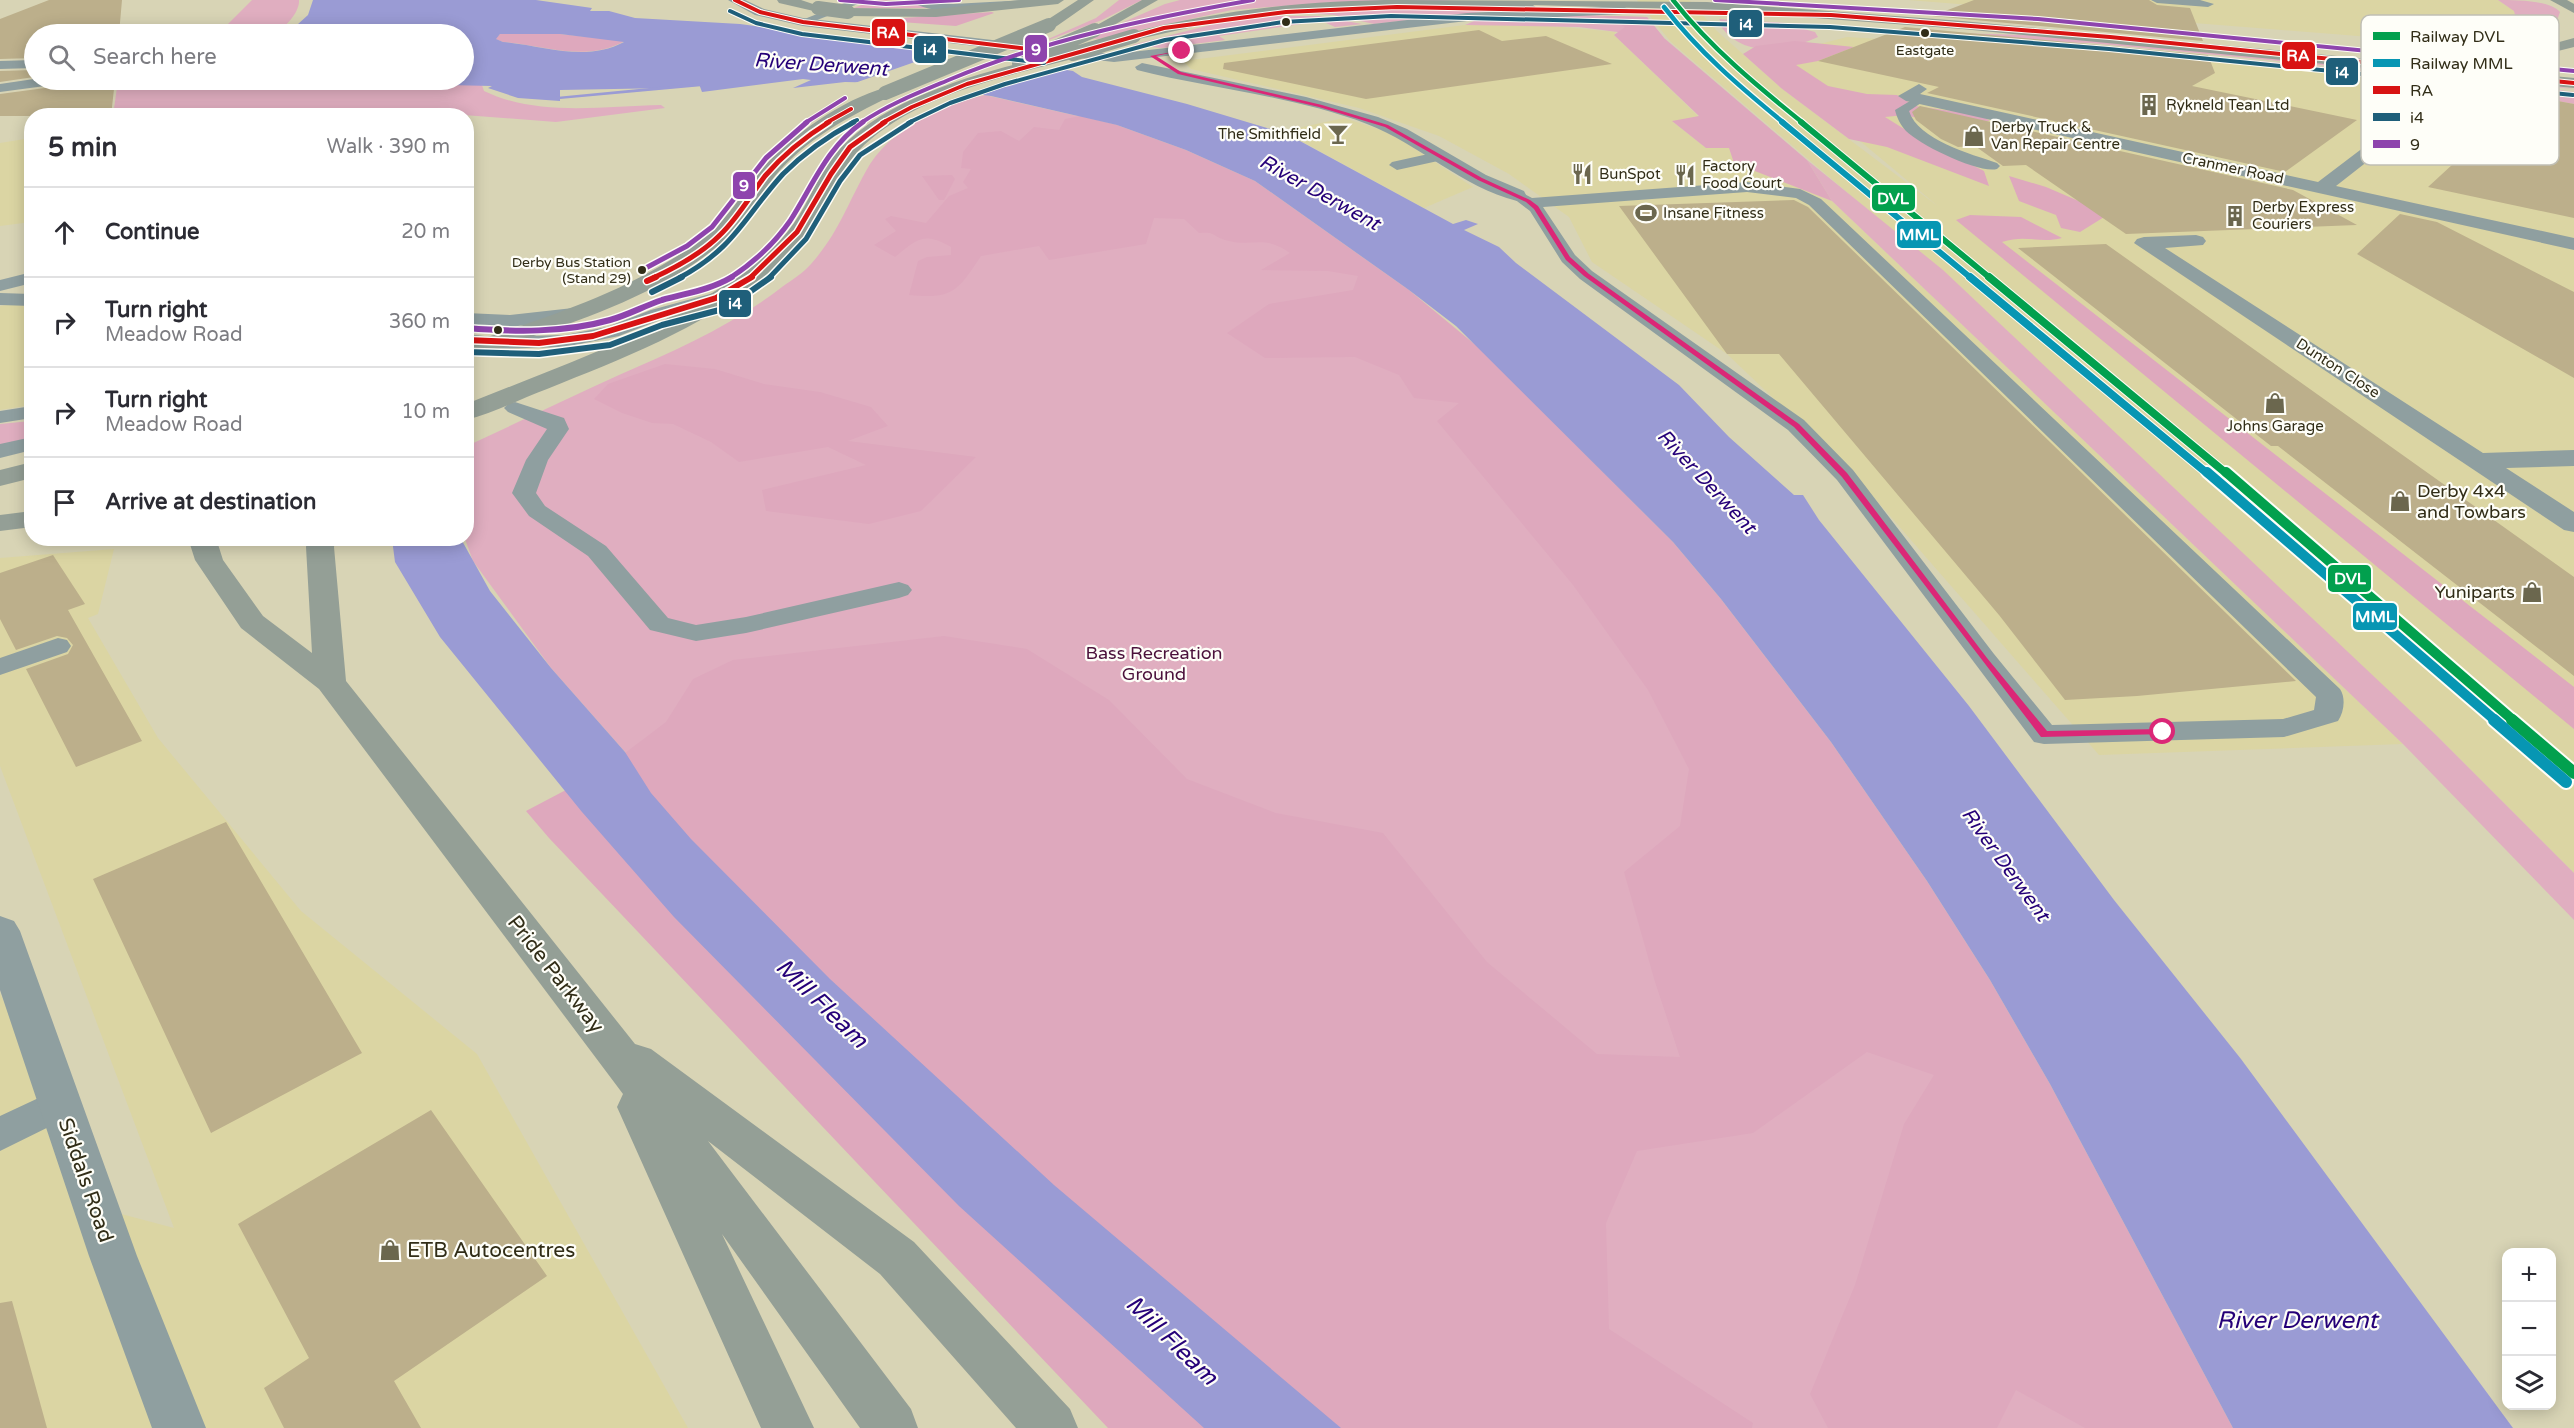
<!DOCTYPE html>
<meta charset="utf-8">
<style>
:root{--surface:#fff;--page:#f2f2f3;--text:#2b2b33;--muted:#7c7c81;--line:#e1e1e2}
body{margin:0;font-family:"Varela Round",sans-serif;background:var(--page);color:var(--text)}
.controls{position:absolute;right:18px;bottom:18px;display:grid;overflow:hidden;border-radius:12px;box-shadow:0 3px 15px #0003}
.controls button{width:54px;height:54px;display:grid;place-items:center;padding:0;border:0;border-bottom:2px solid var(--line);background:var(--surface);color:var(--text);font:30px sans-serif}
.stop{position:absolute;width:18px;height:18px;margin:-14px;border:4px solid #db2777;border-radius:50%;background:#fff}
.stop.end{background:#db2777;border-color:#fff;box-shadow:0 2px 6px #0008}
.list{margin:0;padding:0;list-style:none}
h2{display:flex;justify-content:space-between;align-items:center;height:78px;margin:0;padding:0 24px;font-size:26px}
h2 small{font-size:20px;font-weight:400;color:var(--muted)}
.list li{display:grid;grid-template-columns:39px 1fr auto;gap:18px;align-items:center;box-sizing:border-box;height:90px;padding:0 24px;border-top:2px solid var(--line)}
.list b{display:block;font-size:22px;white-space:nowrap}
.list p{margin:0;font-size:20px;white-space:nowrap;color:var(--muted)}
.list em{font-size:20px;font-style:normal;color:var(--muted)}
.icon{flex:none;width:33px;height:33px;fill:none;stroke:currentColor;stroke-width:2;stroke-linecap:round;stroke-linejoin:round}
.map{position:relative;flex:none;width:2574px;height:1428px;overflow:hidden}
.search{position:absolute;background:var(--surface);box-shadow:0 3px 15px #0003;left:24px;top:24px;width:450px;height:66px;display:flex;align-items:center;gap:15px;box-sizing:border-box;padding:0 21px;border-radius:33px;color:var(--muted);font-size:22px}
.panel{position:absolute;background:var(--surface);box-shadow:0 3px 15px #0003;left:24px;top:108px;width:450px;height:438px;border-radius:24px}
.map>svg:first-child{display:block}
</style>
<div class="map">
<svg width="2574" height="1428" viewBox="0 0 2574 1428">
<rect width="100%" height="100%" fill="#d8d4b5"/>
<!-- built -->
<path fill="#dbd5a3" d="M1637 0H1689L1717 31 1781 88 1939 207 1762 59 1847 37 2112 53 2481 81 2574 92V873L2436 735 1910 246 1670 41Z
M1908 0H2498L2514 11 2517 22 2510 33 2485 41 2445 43Z
M1465 25H1541L1616 32 1614 35 1699 117 1673 122 1706 148H1729L1734 162 1832 201 2403 744 2099 755 1855 476 1727 354 1592 262 1569 217 1509 174 1439 136 1359 108 1191 69 1183 61Z
M1344 118 1391 133 1473 187 1424 208 1303 142 1279 132Z
M31 138V222L0 226V143Z
M31 301V405L0 410V306Z
M114 549 98 614 88 618 158 738 301 911 477 1054 688 1428H0V993L95 1207 174 1228 0 766V558Z"/>
<!-- green -->
<path fill="#e0aec0" d="M252 0H299C300 13 283 31 271 34 255 38 234 35 218 34Z
M874 0C904 0 930 8 960 8H854Z
M1119 0H1142L1102 20 1030 47 1096 18Z
M1180 0H1440L1485 3 1334 2 1232 10 1098 39 1087 38 1165 4Z
M2498 0C2516 0 2549 0 2560 12L2551 37C2525 51 2421 50 2392 40 2432 43 2470 45 2510 33L2517 22 2514 11Z
M1356 9 1492 11 1374 24 1334 15 1283 12Z
M1582 15 1647 17 1664 38 1579 27 1465 25 1481 18Z
M1272 16H1319L1362 24 1335 27 1322 21 1219 36 1225 40 1162 48 1132 45 1218 23Z
M1719 19 1921 31 1890 33 1721 22Z
M1720 25 1800 28 1815 32 1818 37C1785 52 1742 58 1720 25Z
M1952 33 2026 35 2506 78 2574 89 2090 43 2048 42Z
M2119 48 2531 86 2574 92V104L2447 82C2427 98 2382 89 2364 74L2121 51Z
M118 80H375L415 85 475 84 482 85 484 91C538 117 603 106 661 105L665 108 556 122 424 112 406 116H113Z
M985 95 1117 125 1409 290 2233 1428H1341L651 793 625 752 551 668 473 561 465 539 467 446C517 423 568 398 619 375 676 350 733 325 782 287 792 280 803 273 811 264 839 232 846 207 866 171 889 129 940 105 985 95Z
M1807 160 1943 270 2436 735 2574 873V920L2403 744 1832 201Z
M31 421V440L0 447V424Z"/>
<!-- forest -->
<path fill="#dea8bd" d="M992 12 994 13 956 26 873 20Z
M1603 16 1647 17 1664 38 1807 160 1832 201 1734 163 1729 148H1706L1672 121 1699 116 1614 35 1625 27Z
M500 34H560L625 41C585 63 544 45 503 42L495 39Z
M1795 41 1854 47 1818 61 1796 65 1828 86 1867 94 1897 95 1915 106 1980 115 1990 121 1926 120 1905 115 1885 117 1917 137 1984 171 1989 186 1887 147 1849 139 1781 88 1743 54 1756 46Z
M1081 116 1117 125 1186 150 1255 181 1409 290 1478 347 1673 542 1721 599 1831 742 1927 881 1990 980 2050 1084 2233 1428H2085L2016 1390 1997 1428H1828L1810 1394 1855 1285 1904 1124 1934 1075 1867 1052 1753 1133 1637 1151 1606 1223 1609 1329 1753 1423 1752 1428H1108L549 838 526 811 600 772 666 722 693 679 733 660 944 636 1027 649 1109 700 1187 779 1276 813 1383 833 1487 962 1597 1054 1680 1057 1655 982 1624 872 1680 826 1689 769 1648 690 1573 585 1437 421 1459 403 1414 398 1399 375 1355 357 1265 358 1227 333 1269 304 1353 290 1358 276 1328 271 1261 270 1290 253C1265 234 1250 248 1225 240 1212 236 1216 232 1199 233L1184 219 1154 218 1146 244 1049 260 1039 246 981 256C957 292 953 299 909 295L918 261 927 257 951 255V247C924 231 917 239 895 257L874 245 896 231 885 219 891 216 926 223 949 196 968 188 963 182 971 169 961 168 963 152 978 133 1001 131 1019 141 1034 127 1059 130 1065 119Z
M952 175 955 179 944 200H939L922 176Z
M2009 176 2046 187 2109 214 2080 232 2061 228 2056 215 2019 201Z
M1970 215 2021 217 2062 238C2039 244 2027 234 2002 242L2574 687V729L1956 220Z
M665 364 715 369 764 384 820 392 871 407 888 426 848 441 976 457 921 511 869 524 766 511 762 490 866 465 828 447 739 462 711 442 673 424 652 423 622 413 594 399 608 384Z"/>
<!-- water -->
<path fill="#9a9bd4" fill-rule="evenodd" d="M313 0H536L592 8 590 11H609L635 18 740 24 962 53 1073 71 1082 77 1187 104 1287 134 1453 224 1466 220 1478 224 1464 230 1499 247 1516 263 1679 385 1729 437 1794 495H1803L1819 520 1969 706 2114 900 2241 1059 2513 1428H2233L2050 1084 1990 980 1927 881 1831 742 1721 599 1673 542 1456 326 1409 290 1255 181 1186 150 1117 125 991 96 889 83 845 82 793 88 811 80 803 79 702 92 699 84 668 88 560 90V101L518 98 488 88 492 86 447 85 415 80H464V34H287L308 15ZM500 34H560L624 42C585 63 543 45 503 42L496 39Z
M392 539H461L490 591 551 668 625 752 651 793 691 839 830 979 1054 1185 1341 1428H1204L959 1206 674 917 582 812 440 637 395 562Z"/>
<!-- pier -->
<path fill="#d8d4b5" d="M952 49 963 50 1062 66 976 97 889 86 849 85Z"/>
<g fill="none" stroke-linecap="round" stroke-linejoin="round">
<!-- stream -->
<path fill="#9a9bd4" fill-rule="evenodd" d="M701 83 703 86 560 99 556 97Z"/>
</g>
<!-- building -->
<path fill="#bcaf8b" d="M49 0H122L119 34H34V58L0 59V19Z
M1974 0H2149L2157 5 2190 8 2203 41 1932 16Z
M1905 27 2208 55 2215 73 2192 86 2357 120 2285 172 1927 93 1939 87 1818 61Z
M1479 30 1502 41 1546 36 1612 64 1366 99 1223 69 1224 63Z
M34 70V77L0 82V71Z
M69 80H115L111 116H0V94L60 86Z
M2520 94 2574 104V218L2428 187 2478 141 2470 139Z
M1920 106 2293 190 2357 225 2126 234 2026 165 2003 166 1975 146 1958 147 1941 139 1916 120 1912 112Z
M1794 200 1808 207 2296 681 2137 696 2065 700 1999 615 1779 354H1727L1619 206Z
M2400 214 2437 222 2574 292V378L2357 254Z
M2106 244 2574 577V676L2278 446H2271L2018 248Z
M53 555 85 604 68 610 142 741 76 767 26 669 68 654 73 645 67 638 57 636 16 650 0 619V573Z
M226 822 362 1053 211 1133 93 879Z
M431 1110 547 1276 394 1381 421 1428H284L264 1388 309 1358 238 1224Z
M12 1301 47 1428H0V1303Z"/>
<g fill="none" stroke-linecap="round" stroke-linejoin="round">
<!-- service -->
<path fill="#8f9fa0" fill-rule="evenodd" d="M852 0H868L807 24 797 22Z
M910 0 953 4 1026 0 1020 3C992 7 934 20 910 0Z
M2151 0H2200L2214 4 2208 7 2157 3Z
M34 60V68L0 69V61Z
M34 79 67 80 60 84 0 92V84Z
M1920 95 1927 99 1909 111C1918 140 1971 154 1997 163L2000 166 1997 169C1979 174 1920 145 1906 131 1900 124 1897 118 1895 110Z
M1442 151 1450 156 1447 159 1397 170 1389 165 1392 162Z
M1747 182 1800 189 1821 199 2340 689C2346 698 2344 712 2338 721L2284 737 2044 744 2034 742 1837 480 1788 430 1580 279 1562 262 1530 211 1509 195 1517 190 1532 198ZM1747 192 1796 198 1809 205 2316 697 2314 710 2283 719 2052 725 1994 654 1853 470 1804 420 1592 271 1575 255 1543 207Z
M32 272V283L0 291V280Z
M721 291 728 293 730 297 728 301 665 318 619 336 565 347 493 349 466 346V334L493 337 565 335 607 327 651 310Z
M0 293 32 294V306L0 305Z
M573 308 582 314 580 318 510 327 466 325V313L510 315Z
M515 402 564 418 569 429 548 460 536 493 545 506 606 546 668 618 696 625 746 617 899 582 908 585 912 590 908 595 899 598 746 633 696 641 650 630 588 556 529 516 512 493 526 460 547 429 508 412 504 408 508 404Z
M32 406V418L0 423V411Z
M32 437V450L0 458V444Z
M58 638 67 640 71 646 67 652 0 675V658Z
M60 1088 73 1093 79 1104 73 1115 0 1151V1116Z"/>
<!-- minor -->
<path fill="#8f9fa0" fill-rule="evenodd" d="M728 0H745L764 9 803 18 1114 54 1467 13 1623 6 1630 10 1623 14 1467 21 1114 62 803 26 755 15Z
M1142 63 1306 97 1378 117 1407 129 1486 175 1524 191 1526 195 1517 201C1462 187 1419 144 1367 124 1294 96 1212 89 1137 70L1135 67Z
M2449 80 2457 85 2442 103 2336 186 2574 238V250L1906 101 1898 96 1919 84 1927 89 1920 94 2318 182 2430 97 2444 82Z
M2196 235 2203 237 2206 241 2203 245 2165 248 2483 453 2574 450V466L2506 468 2574 512V532L2564 530 2134 243 2137 239 2144 237Z
M0 916 14 921 20 931 137 1256 206 1428H152L89 1256 0 990Z"/>
<!-- primary -->
<path fill="#949f96" fill-rule="evenodd" d="M777 0H801L825 8 818 12 779 3Z
M1021 0H1064L1058 4 936 17 848 16 841 12 848 8 936 9Z
M1078 0H1094L1054 28H1044V22Z
M1142 0H1158L1100 33H1090L1088 30Z
M1402 0 1707 2 1962 21 2574 78V88L1962 29 1707 10 1533 5 1537 8 1530 12 1402 8 1305 10 1220 21 1134 40 1127 36 1129 33C1221 10 1306 0 1402 0Z
M2574 38V47L2534 57 2460 54 2453 50 2460 46 2534 49Z
M1071 51 1076 52 1078 55 1076 58C1008 76 927 92 871 139 834 169 825 216 794 250 729 318 632 355 547 389 520 399 494 413 466 420V404C563 365 664 331 749 268 766 255 782 241 794 223 809 202 817 177 833 157 884 93 995 69 1071 51Z
M885 88 893 93 891 96C848 117 806 139 775 176 756 199 742 227 718 246 664 290 596 315 531 337 510 345 488 353 466 359V344C548 317 632 291 702 239 727 221 742 193 761 170 789 137 843 99 885 88Z
M32 462V478L0 486V470Z
M32 511V527L0 531V515Z
M188 538H216L223 560 263 616 312 653 306 547 308 538H336L334 547 346 681 635 1044 651 1049 914 1242 1070 1409 1078 1428H1016L880 1274 708 1141 911 1409 918 1428H860L722 1234 814 1428H761L617 1107 623 1094 319 689 241 628 195 560Z"/>
<!-- trunk -->
<path fill="#929d94" fill-rule="evenodd" d="M2550 0H2567L2574 4V13Z"/>
<!-- primary-bridge -->
<path stroke="#949f96" stroke-width="14" d="M818 8 848 12
M1073 54 1134 36
M1019 63 1095 30
M885 93 1049 25"/>
<defs>
<path id="bus-1-far2" d="M735 0 760 12 803 22 1045 51
M826 123 851 109
M882 123 912 107 967 84 1164 28 1286 12 1397 7 1831 15 2110 37 2574 83"/>
<path id="bus-1-far1" d="M653 278C677 267 701 254 720 235 738 218 750 196 765 176 783 155 805 137 829 122
M750 278 797 232 831 174 850 147 885 122"/>
<path id="bus-1" d="M647 281 656 277
M466 340 539 343 593 336 716 298 752 277"/>
<path id="bus-2-far2" d="M730 11 756 23 802 34 1044 63
M851 123 857 120
M908 123 950 103 1005 84 1165 40 1283 22 1391 16 1830 27 2109 49 2573 95"/>
<path id="bus-2-far1" d="M679 278C735 248 744 217 783 174 804 153 828 136 854 122
M769 278 806 239 840 181 860 155 911 122"/>
<path id="bus-2" d="M652 292 682 277
M466 352 539 354 610 345 662 325 727 308 771 277"/>
<path id="bus-3-far2" d="M840 0 886 4 959 0
M1715 0 2038 19 2574 71
M805 123 845 98
M861 123C889 104 920 92 951 79 1048 39 1150 18 1253 0"/>
<path id="bus-3-far1" d="M642 270 687 246 712 227 766 158 807 122
M730 278C753 263 774 244 790 221 813 185 827 147 863 122"/>
<path id="bus-3" d="M467 328C514 332 564 333 610 320 628 315 644 306 662 300 687 293 710 290 732 277"/>
</defs>
<!-- bus-1-far2 casing -->
<use href="#bus-1-far2" stroke="#fefef8" stroke-width="6"/>
<!-- bus-1-far1 casing -->
<use href="#bus-1-far1" stroke="#fefef8" stroke-width="8"/>
<!-- bus-1 casing -->
<use href="#bus-1" stroke="#fefef8" stroke-width="9"/>
<!-- bus-2-far2 casing -->
<use href="#bus-2-far2" stroke="#fefef8" stroke-width="6"/>
<!-- bus-2-far1 casing -->
<use href="#bus-2-far1" stroke="#fefef8" stroke-width="8"/>
<!-- bus-2 casing -->
<use href="#bus-2" stroke="#fefef8" stroke-width="9"/>
<!-- bus-3-far2 casing -->
<use href="#bus-3-far2" stroke="#fefef8" stroke-width="6"/>
<!-- bus-3-far1 casing -->
<use href="#bus-3-far1" stroke="#fefef8" stroke-width="8"/>
<!-- bus-3 casing -->
<use href="#bus-3" stroke="#fefef8" stroke-width="9"/>
<!-- bus-1-far2 -->
<use href="#bus-1-far2" stroke="#d81313" stroke-width="4"/>
<!-- bus-1-far1 -->
<use href="#bus-1-far1" stroke="#d81313" stroke-width="5"/>
<!-- bus-1 -->
<use href="#bus-1" stroke="#d81313" stroke-width="6"/>
<!-- bus-2-far2 -->
<use href="#bus-2-far2" stroke="#1f5f7a" stroke-width="4"/>
<!-- bus-2-far1 -->
<use href="#bus-2-far1" stroke="#1f5f7a" stroke-width="5"/>
<!-- bus-2 -->
<use href="#bus-2" stroke="#1f5f7a" stroke-width="6"/>
<!-- bus-3-far2 -->
<use href="#bus-3-far2" stroke="#8e44ad" stroke-width="4"/>
<!-- bus-3-far1 -->
<use href="#bus-3-far1" stroke="#8e44ad" stroke-width="5"/>
<!-- bus-3 -->
<use href="#bus-3" stroke="#8e44ad" stroke-width="6"/>
<defs>
<path id="rail-1-far4" d="M1673 0C1711 48 1756 85 1803 123"/>
<path id="rail-1-far3" d="M1801 122 1990 278"/>
<path id="rail-1-far2" d="M1989 277 2227 474"/>
<path id="rail-1-far1" d="M2226 472 2514 721"/>
<path id="rail-1" d="M2512 720 2574 773"/>
<path id="rail-2-far4" d="M1664 7C1699 52 1740 87 1784 123"/>
<path id="rail-2-far3" d="M1782 122 1971 278"/>
<path id="rail-2-far2" d="M1970 277 2208 474"/>
<path id="rail-2-far1" d="M2207 472 2496 721"/>
<path id="rail-2" d="M2494 720 2566 782"/>
</defs>
<!-- rail-1-far4 casing -->
<use href="#rail-1-far4" stroke="#fefef8" stroke-width="7"/>
<!-- rail-1-far3 casing -->
<use href="#rail-1-far3" stroke="#fefef8" stroke-width="8"/>
<!-- rail-1-far2 casing -->
<use href="#rail-1-far2" stroke="#fefef8" stroke-width="10"/>
<!-- rail-1-far1 casing -->
<use href="#rail-1-far1" stroke="#fefef8" stroke-width="14"/>
<!-- rail-1 casing -->
<use href="#rail-1" stroke="#fefef8" stroke-width="16"/>
<!-- rail-2-far4 casing -->
<use href="#rail-2-far4" stroke="#fefef8" stroke-width="7"/>
<!-- rail-2-far3 casing -->
<use href="#rail-2-far3" stroke="#fefef8" stroke-width="8"/>
<!-- rail-2-far2 casing -->
<use href="#rail-2-far2" stroke="#fefef8" stroke-width="10"/>
<!-- rail-2-far1 casing -->
<use href="#rail-2-far1" stroke="#fefef8" stroke-width="14"/>
<!-- rail-2 casing -->
<use href="#rail-2" stroke="#fefef8" stroke-width="16"/>
<!-- rail-1-far4 -->
<use href="#rail-1-far4" stroke="#02a04e" stroke-width="4.5"/>
<!-- rail-1-far3 -->
<use href="#rail-1-far3" stroke="#02a04e" stroke-width="6"/>
<!-- rail-1-far2 -->
<use href="#rail-1-far2" stroke="#02a04e" stroke-width="8"/>
<!-- rail-1-far1 -->
<use href="#rail-1-far1" stroke="#02a04e" stroke-width="10"/>
<!-- rail-1 -->
<use href="#rail-1" stroke="#02a04e" stroke-width="12"/>
<!-- rail-2-far4 -->
<use href="#rail-2-far4" stroke="#0796b3" stroke-width="4.5"/>
<!-- rail-2-far3 -->
<use href="#rail-2-far3" stroke="#0796b3" stroke-width="6"/>
<!-- rail-2-far2 -->
<use href="#rail-2-far2" stroke="#0796b3" stroke-width="8"/>
<!-- rail-2-far1 -->
<use href="#rail-2-far1" stroke="#0796b3" stroke-width="10"/>
<!-- rail-2 -->
<use href="#rail-2" stroke="#0796b3" stroke-width="12"/>
</g>
<!-- route -->
<path fill="#db2777" d="M1184 50 1156 56 1181 72 1322 105 1388 125 1482 178 1530 200 1538 206 1570 257 1589 274 1799 424 1847 473 1987 658 2047 731 2163 729 2166 730V734L2041 737 1842 477 1794 427 1584 276 1566 260 1534 209 1526 202 1478 180 1385 127 1319 107 1178 74 1150 56Z"/>
<!-- icons -->
<defs>
<symbol id="building-bare" viewBox="-9 -9 18 18"><path d="M-4-6H4V6H1V3H-1V6H-4ZM-2.5-4.3h1.7v1.8h-1.7ZM.8-4.3h1.7v1.8H.8ZM-2.5-1h1.7V.8h-1.7ZM.8-1h1.7V.8H.8Z" fill="#6b674e" stroke="#fefef8" stroke-width="2.5" paint-order="stroke"/></symbol>
<symbol id="bar-bare" viewBox="-9 -9 18 18"><path d="M-6-5H6L.8 .8V4.5H3.5V6h-7V4.5H-.8V.8Z" fill="#6b674e" stroke="#fefef8" stroke-width="2.5" paint-order="stroke"/></symbol>
<symbol id="shop-bare" viewBox="-9 -9 18 18"><path d="M-5-2.5h2.3a2.7 3.5 0 0 1 5.4 0H5L5.5 6h-11ZM-1.5-2.5h3a1.5 2.3 0 0 0-3 0Z" fill="#6b674e" stroke="#fefef8" stroke-width="2.5" paint-order="stroke"/></symbol>
<symbol id="restaurant-bare" viewBox="-9 -9 18 18"><path d="M-5-6h1v4h1v-4h1v4h1v-4h1v5L-1.5 .5V6h-2V.5L-5-1ZM5-6V6H3V1.5H1.5Q1.5-4 5-6Z" fill="#6b674e" stroke="#fefef8" stroke-width="2.5" paint-order="stroke"/></symbol>
<symbol id="stadium-bare" viewBox="-9 -9 18 18"><path d="M0-5a6.5 5 0 1 0 0 10a6.5 5 0 1 0 0-10ZM-3.5-1.8h7v3.6h-7Z" fill="#6b674e" stroke="#fefef8" stroke-width="2.5" paint-order="stroke"/></symbol>
</defs>
<g fill-rule="evenodd">
<use href="#building-bare" x="2134" y="90" width="30" height="30"/>
<use href="#bar-bare" x="1323" y="119" width="30" height="30"/>
<use href="#shop-bare" x="1959" y="121" width="30" height="30"/>
<use href="#restaurant-bare" x="1567" y="159" width="30" height="30"/>
<use href="#restaurant-bare" x="1670" y="160" width="30" height="30"/>
<use href="#stadium-bare" x="1631" y="198" width="30" height="30"/>
<use href="#building-bare" x="2220" y="201" width="30" height="30"/>
<use href="#shop-bare" x="2260" y="388" width="30" height="30"/>
<use href="#shop-bare" x="2385" y="486" width="30" height="30"/>
<use href="#shop-bare" x="2517" y="577" width="30" height="30"/>
<use href="#shop-bare" x="375" y="1235" width="30" height="30"/>
</g>
<!-- markers -->
<g fill="#312d17" stroke="#fefef8" stroke-width="2">
<circle cx="1286" cy="22" r="5"/>
<circle cx="1925" cy="33" r="5"/>
<circle cx="642" cy="270" r="5"/>
<circle cx="498" cy="330" r="5"/>
</g>
<g text-anchor="middle" stroke-width="4.5" stroke-linejoin="round" paint-order="stroke">
<!-- far-bus labels -->
<g font-size="14" fill="#312d17" stroke="#fefef8">
<text x="1925" y="55">Eastgate</text>
<text x="631" y="267" text-anchor="end">Derby Bus Station<tspan x="631" dy="16">(Stand 29)</tspan></text>
</g>
<!-- far-poi labels -->
<g font-size="15" fill="#312d17" stroke="#fefef8" text-anchor="start">
<text x="2166" y="110">Rykneld Tean Ltd</text>
<text x="1991" y="132">Derby Truck &amp;<tspan x="1991" dy="17">Van Repair Centre</tspan></text>
<text x="1321" y="139" text-anchor="end">The Smithfield</text>
<text x="1702" y="171">Factory<tspan x="1702" dy="17">Food Court</tspan></text>
<text x="1599" y="179">BunSpot</text>
<text x="2252" y="212">Derby Express<tspan x="2252" dy="17">Couriers</tspan></text>
<text x="1663" y="218">Insane Fitness</text>
<text x="2275" y="431" text-anchor="middle">Johns Garage</text>
</g>
<!-- far-street labels -->
<g font-size="15" fill="#312d17" stroke="#fefef8">
<text transform="translate(2233 168) rotate(12)" y="5">Cranmer Road</text>
<text transform="translate(2338 368) rotate(33)" y="5">Dunton Close</text>
</g>
<!-- poi labels -->
<g font-size="18" fill="#312d17" stroke="#fefef8" text-anchor="start">
<text x="2417" y="497">Derby 4x4<tspan x="2417" dy="21">and Towbars</tspan></text>
<text x="2515" y="598" text-anchor="end">Yuniparts</text>
</g>
<!-- park labels -->
<g font-size="18" fill="#4b113b" stroke="#fefef8">
<text x="1154" y="659">Bass Recreation<tspan x="1154" dy="21">Ground</tspan></text>
</g>
<!-- water labels -->
<g font-size="20" font-style="italic" fill="#250078" stroke="#fefef8">
<text transform="translate(821 64) rotate(4)" y="7">River Derwent</text>
<text transform="translate(1320 192) rotate(29)" y="7">River Derwent</text>
<text transform="translate(1707 481) rotate(47)" y="7">River Derwent</text>
<text transform="translate(2006 864) rotate(54)" y="7">River Derwent</text>
</g>
<!-- near-street labels -->
<g font-size="21" fill="#312d17" stroke="#fefef8">
<text transform="translate(556 974) rotate(52)" y="7">Pride Parkway</text>
<text transform="translate(86 1180) rotate(71)" y="7">Siddals Road</text>
</g>
<!-- near-poi labels -->
<g font-size="21" fill="#312d17" stroke="#fefef8" text-anchor="start">
<text x="407" y="1257">ETB Autocentres</text>
</g>
<!-- near-water labels -->
<g font-size="24" font-style="italic" fill="#250078" stroke="#fefef8">
<text transform="translate(822 1003) rotate(44)" y="8">Mill Fleam</text>
<text x="2297" y="1328">River Derwent</text>
<text transform="translate(1172 1340) rotate(44)" y="8">Mill Fleam</text>
</g>
</g>
<!-- legend -->
<rect x="2361" y="15" width="198" height="150" rx="9" fill="#fefef8" stroke="#c0bfb4" stroke-width="1.5"/>
<rect x="2373" y="32" width="27" height="8" fill="#02a04e"/>
<rect x="2373" y="59" width="27" height="8" fill="#0796b3"/>
<rect x="2373" y="86" width="27" height="8" fill="#d81313"/>
<rect x="2373" y="113" width="27" height="8" fill="#1f5f7a"/>
<rect x="2373" y="140" width="27" height="8" fill="#8e44ad"/>
<g font-size="16" fill="#312d17">
<text x="2410" y="42">Railway DVL</text>
<text x="2410" y="69">Railway MML</text>
<text x="2410" y="96">RA</text>
<text x="2410" y="123">i4</text>
<text x="2410" y="150">9</text>
</g>
<g stroke="#fefef8" stroke-width="2">
<rect x="1728" y="9" width="35" height="29" rx="6" fill="#1f5f7a"/>
<rect x="871" y="18" width="35" height="29" rx="6" fill="#d81313"/>
<rect x="1024" y="34" width="24" height="29" rx="6" fill="#8e44ad"/>
<rect x="913" y="35" width="34" height="29" rx="6" fill="#1f5f7a"/>
<rect x="2281" y="41" width="35" height="29" rx="6" fill="#d81313"/>
<rect x="2325" y="57" width="34" height="29" rx="6" fill="#1f5f7a"/>
<rect x="732" y="171" width="24" height="29" rx="6" fill="#8e44ad"/>
<rect x="1871" y="184" width="45" height="28" rx="6" fill="#02a04e"/>
<rect x="1896" y="220" width="46" height="29" rx="6" fill="#0796b3"/>
<rect x="718" y="289" width="34" height="29" rx="6" fill="#1f5f7a"/>
<rect x="2327" y="564" width="45" height="29" rx="6" fill="#02a04e"/>
<rect x="2352" y="602" width="46" height="29" rx="6" fill="#0796b3"/>
</g>
<g font-size="16" text-anchor="middle" font-weight="bold" fill="#fff">
<text x="1746" y="30">i4</text>
<text x="888" y="38">RA</text>
<text x="1036" y="55">9</text>
<text x="930" y="55">i4</text>
<text x="2298" y="61">RA</text>
<text x="2342" y="78">i4</text>
<text x="744" y="191">9</text>
<text x="1893" y="204">DVL</text>
<text x="1919" y="240">MML</text>
<text x="735" y="309">i4</text>
<text x="2350" y="584">DVL</text>
<text x="2375" y="622">MML</text>
</g>
</svg>
<div class="controls">
<button>+</button>
<button>−</button>
<button><svg class="icon" aria-label="layers" viewBox="0 0 24 24"><path d="M12 4l9 5-9 5-9-5zM3 14l9 5 9-5"/></svg></button>
</div>
<div class="stop" style="left:2163px;top:732px"></div>
<div class="stop end" style="left:1182px;top:51px"></div>
<div class="search"><svg class="icon" aria-label="search" viewBox="0 0 24 24"><circle cx="10" cy="10" r="6"/><path d="M15 15l6 6"/></svg>Search here</div>
<section class="panel">
<h2>5 min<small>Walk · 390 m</small></h2>
<ul class="list">
<li><svg class="icon" aria-label="ahead" viewBox="0 0 24 24"><path d="M12 20V5M6 11l6-6 6 6"/></svg><div><b>Continue</b></div><em>20 m</em></li>
<li><svg class="icon" aria-label="right" viewBox="0 0 24 24"><path d="M7 20v-9h11M14 6l5 5-5 5"/></svg><div><b>Turn right</b><p>Meadow Road</p></div><em>360 m</em></li>
<li><svg class="icon" aria-label="right" viewBox="0 0 24 24"><path d="M7 20v-9h11M14 6l5 5-5 5"/></svg><div><b>Turn right</b><p>Meadow Road</p></div><em>10 m</em></li>
<li><svg class="icon" aria-label="arrive" viewBox="0 0 24 24"><path d="M6 21V4h12l-3 4 3 4H6"/></svg><div><b>Arrive at destination</b></div></li>
</ul>
</section>
</div>
